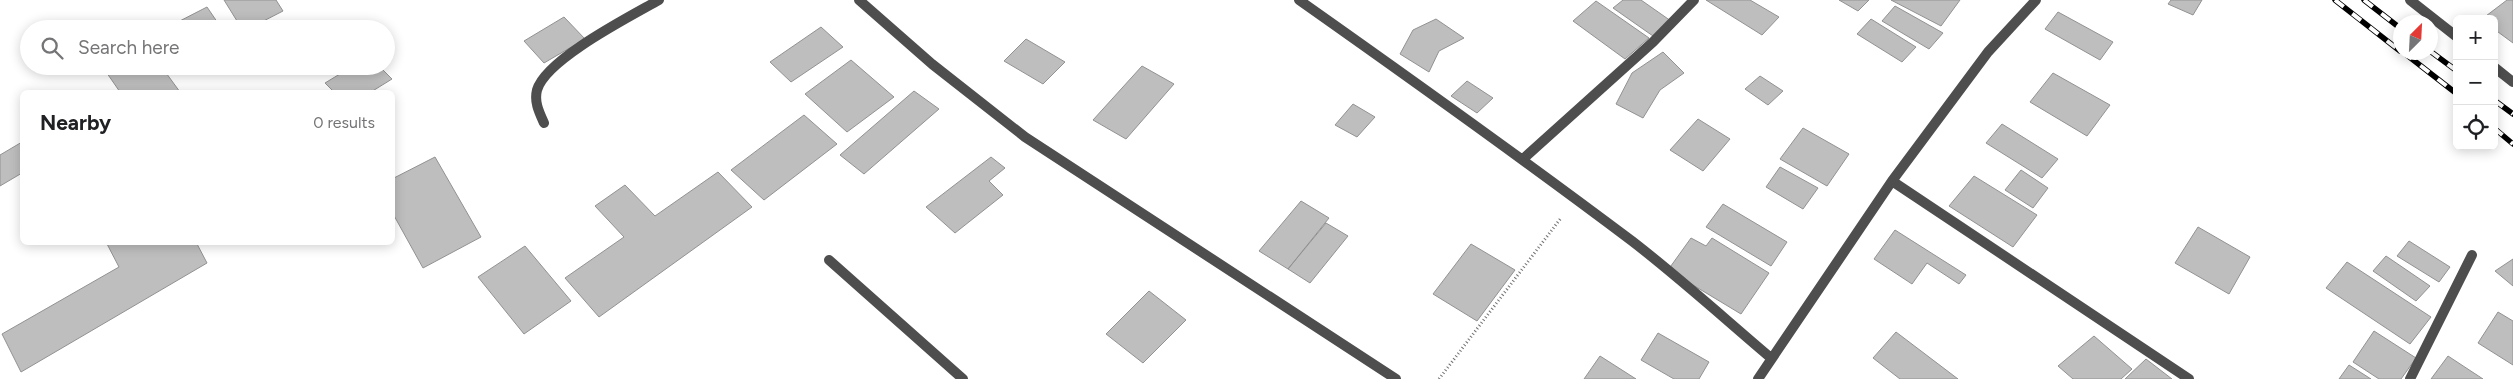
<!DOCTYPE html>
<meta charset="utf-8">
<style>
:root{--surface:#fff;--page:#f2f2f2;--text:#202124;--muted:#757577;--line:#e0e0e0}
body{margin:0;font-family:Figtree,sans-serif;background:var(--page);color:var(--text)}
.controls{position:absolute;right:15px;top:15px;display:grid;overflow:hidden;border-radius:8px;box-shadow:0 2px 12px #0003}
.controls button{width:45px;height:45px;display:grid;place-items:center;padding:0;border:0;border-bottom:1px solid var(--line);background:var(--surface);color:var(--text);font:25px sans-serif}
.compass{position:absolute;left:2393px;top:15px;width:45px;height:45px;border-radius:50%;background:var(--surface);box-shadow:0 2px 12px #0003;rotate:24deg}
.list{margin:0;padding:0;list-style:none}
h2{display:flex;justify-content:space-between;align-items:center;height:65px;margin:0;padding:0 20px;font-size:21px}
h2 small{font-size:16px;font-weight:400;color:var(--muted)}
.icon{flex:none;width:28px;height:28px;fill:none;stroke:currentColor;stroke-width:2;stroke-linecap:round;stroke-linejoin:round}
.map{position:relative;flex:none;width:2513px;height:379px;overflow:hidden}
.search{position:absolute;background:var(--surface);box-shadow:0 2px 12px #0003;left:20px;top:20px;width:375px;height:55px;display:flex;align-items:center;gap:12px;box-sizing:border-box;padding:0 18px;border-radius:28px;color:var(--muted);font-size:19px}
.panel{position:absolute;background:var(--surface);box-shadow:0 2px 12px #0003;left:20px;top:90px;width:375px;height:155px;border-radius:8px}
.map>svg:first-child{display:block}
</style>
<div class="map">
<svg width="2513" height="379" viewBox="0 0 2513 379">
<rect width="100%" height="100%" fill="#fff"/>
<!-- building -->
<path fill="#bebebe" stroke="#929292" d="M224 0H276L283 11 248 29H242Z
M1623 0H1641L1671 21 1653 36 1613 8Z
M1706 0H1750L1779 17 1762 35Z
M1839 0H1869L1858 11Z
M1891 0H1960L1941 26Z
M2171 0H2202L2193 15 2168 4Z
M2507 0H2513V43L2494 29V19H2482Z
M1596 1 1649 38 1625 59 1573 21Z
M1895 6 1943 33 1929 49 1882 21Z
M207 7 222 29H172L170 26Z
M2058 12 2113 42 2100 60 2045 29Z
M564 17 585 39 544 63 524 41Z
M1436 19 1464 38 1439 51 1429 72 1400 54 1413 30Z
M1871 19 1916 47 1902 62 1857 34Z
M821 27 843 47 791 82 770 62Z
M1026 39 1065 62 1043 84 1004 61Z
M1663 52 1684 73 1660 90 1643 118 1616 104 1632 73Z
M851 60 894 97 847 132 805 94Z
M102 66H161L180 92H120Z
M353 66H379L392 79 371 92H334L325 83Z
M1142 66 1174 84 1126 139 1093 120Z
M2053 73 2110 105 2087 136 2030 102Z
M1760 76 1783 91 1768 105 1745 89Z
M1467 81 1493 98 1477 113 1451 96Z
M914 91 939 109 864 174 840 155Z
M1353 104 1375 117 1357 137 1335 125Z
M804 115 837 144 764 200 731 170Z
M1698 119 1730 139 1703 171 1670 150Z
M2002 124 2058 159 2042 178 1986 143Z
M1803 128 1849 154 1827 186 1780 159Z
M22 142V173L0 186V155Z
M435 157 481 237 423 268 392 212V179Z
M991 157 1005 168 989 181 1003 195 955 233 926 207Z
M1780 167 1818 188 1803 209 1766 187Z
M2021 170 2048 188 2033 208 2005 190Z
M718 172 752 207 599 317 565 278 624 237 595 206 625 185 655 216Z
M1974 176 2037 215 2013 247 1949 206Z
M1301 201 1329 218 1288 269 1259 251Z
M1723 204 1787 242 1771 266 1706 227Z
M1326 223 1348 236 1310 283 1288 269Z
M2198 227 2250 257 2229 294 2175 263Z
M1895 230 1966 275 1959 284 1927 263 1912 284 1874 259Z
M1691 238 1706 246 1712 238 1769 273 1741 314 1668 270Z
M2409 241 2450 267 2439 282 2397 256Z
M106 242H196L207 263 21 372 2 334 119 267Z
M1471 244 1515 270 1477 321 1433 294Z
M525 246 571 301 524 334 478 277Z
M2386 256 2430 286 2416 301 2373 271Z
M2513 259V286L2495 271Z
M2347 262 2431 317 2410 344 2326 288Z
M1149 291 1186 320 1143 363 1106 334Z
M2498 312 2513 321V365L2478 343Z
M2374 331 2416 358 2401 379H2379L2353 362Z
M1896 332 1958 379H1900L1873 358Z
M1658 333 1709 362 1699 379H1674L1641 360Z
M2094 336 2132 369 2121 379H2073L2058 366Z
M1600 356 1636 379H1584Z
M2448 356 2483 379H2431Z
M2146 359 2172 379H2125Z
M2349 365 2371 379H2339Z"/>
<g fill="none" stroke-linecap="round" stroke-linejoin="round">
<!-- path -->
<path stroke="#707070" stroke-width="3" stroke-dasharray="1 2.5" stroke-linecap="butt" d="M1439 379 1561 218"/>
<!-- minor -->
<path stroke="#4e4e4e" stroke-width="10" d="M859 0 932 64 1025 137 1396 379
M1299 0C1411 79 1523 159 1632 241 1680 278 1725 319 1771 358
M2410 0 2457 37
M2494 67 2513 82
M544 123C539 112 534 102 537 90 546 59 631 16 659 0
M1523 159 1653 42 1694 0
M1892 181 2189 379
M829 260 963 379
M1758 379 1892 181 1988 52 2036 0
M2410 379 2472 255"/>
<defs>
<path id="rail" d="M2335 0 2400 51
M2364 0 2400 28
M2430 51 2457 71
M2403 52 2457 94
M2494 100 2513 114
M2494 128 2513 144"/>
</defs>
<!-- rail casing -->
<use href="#rail" stroke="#000" stroke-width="5.5"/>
<!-- rail -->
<use href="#rail" stroke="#fff" stroke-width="4" stroke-dasharray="11" stroke-linecap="butt"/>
</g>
</svg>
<div class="controls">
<button>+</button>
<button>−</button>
<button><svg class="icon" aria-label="locate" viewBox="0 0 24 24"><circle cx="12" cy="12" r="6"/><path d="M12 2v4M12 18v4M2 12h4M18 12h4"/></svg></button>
</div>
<svg class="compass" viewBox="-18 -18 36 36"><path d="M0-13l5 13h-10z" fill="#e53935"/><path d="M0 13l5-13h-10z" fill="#757577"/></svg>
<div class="search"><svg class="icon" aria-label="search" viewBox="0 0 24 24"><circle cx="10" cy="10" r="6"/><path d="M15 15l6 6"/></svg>Search here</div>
<section class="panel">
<h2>Nearby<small>0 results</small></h2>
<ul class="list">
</ul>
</section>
</div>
